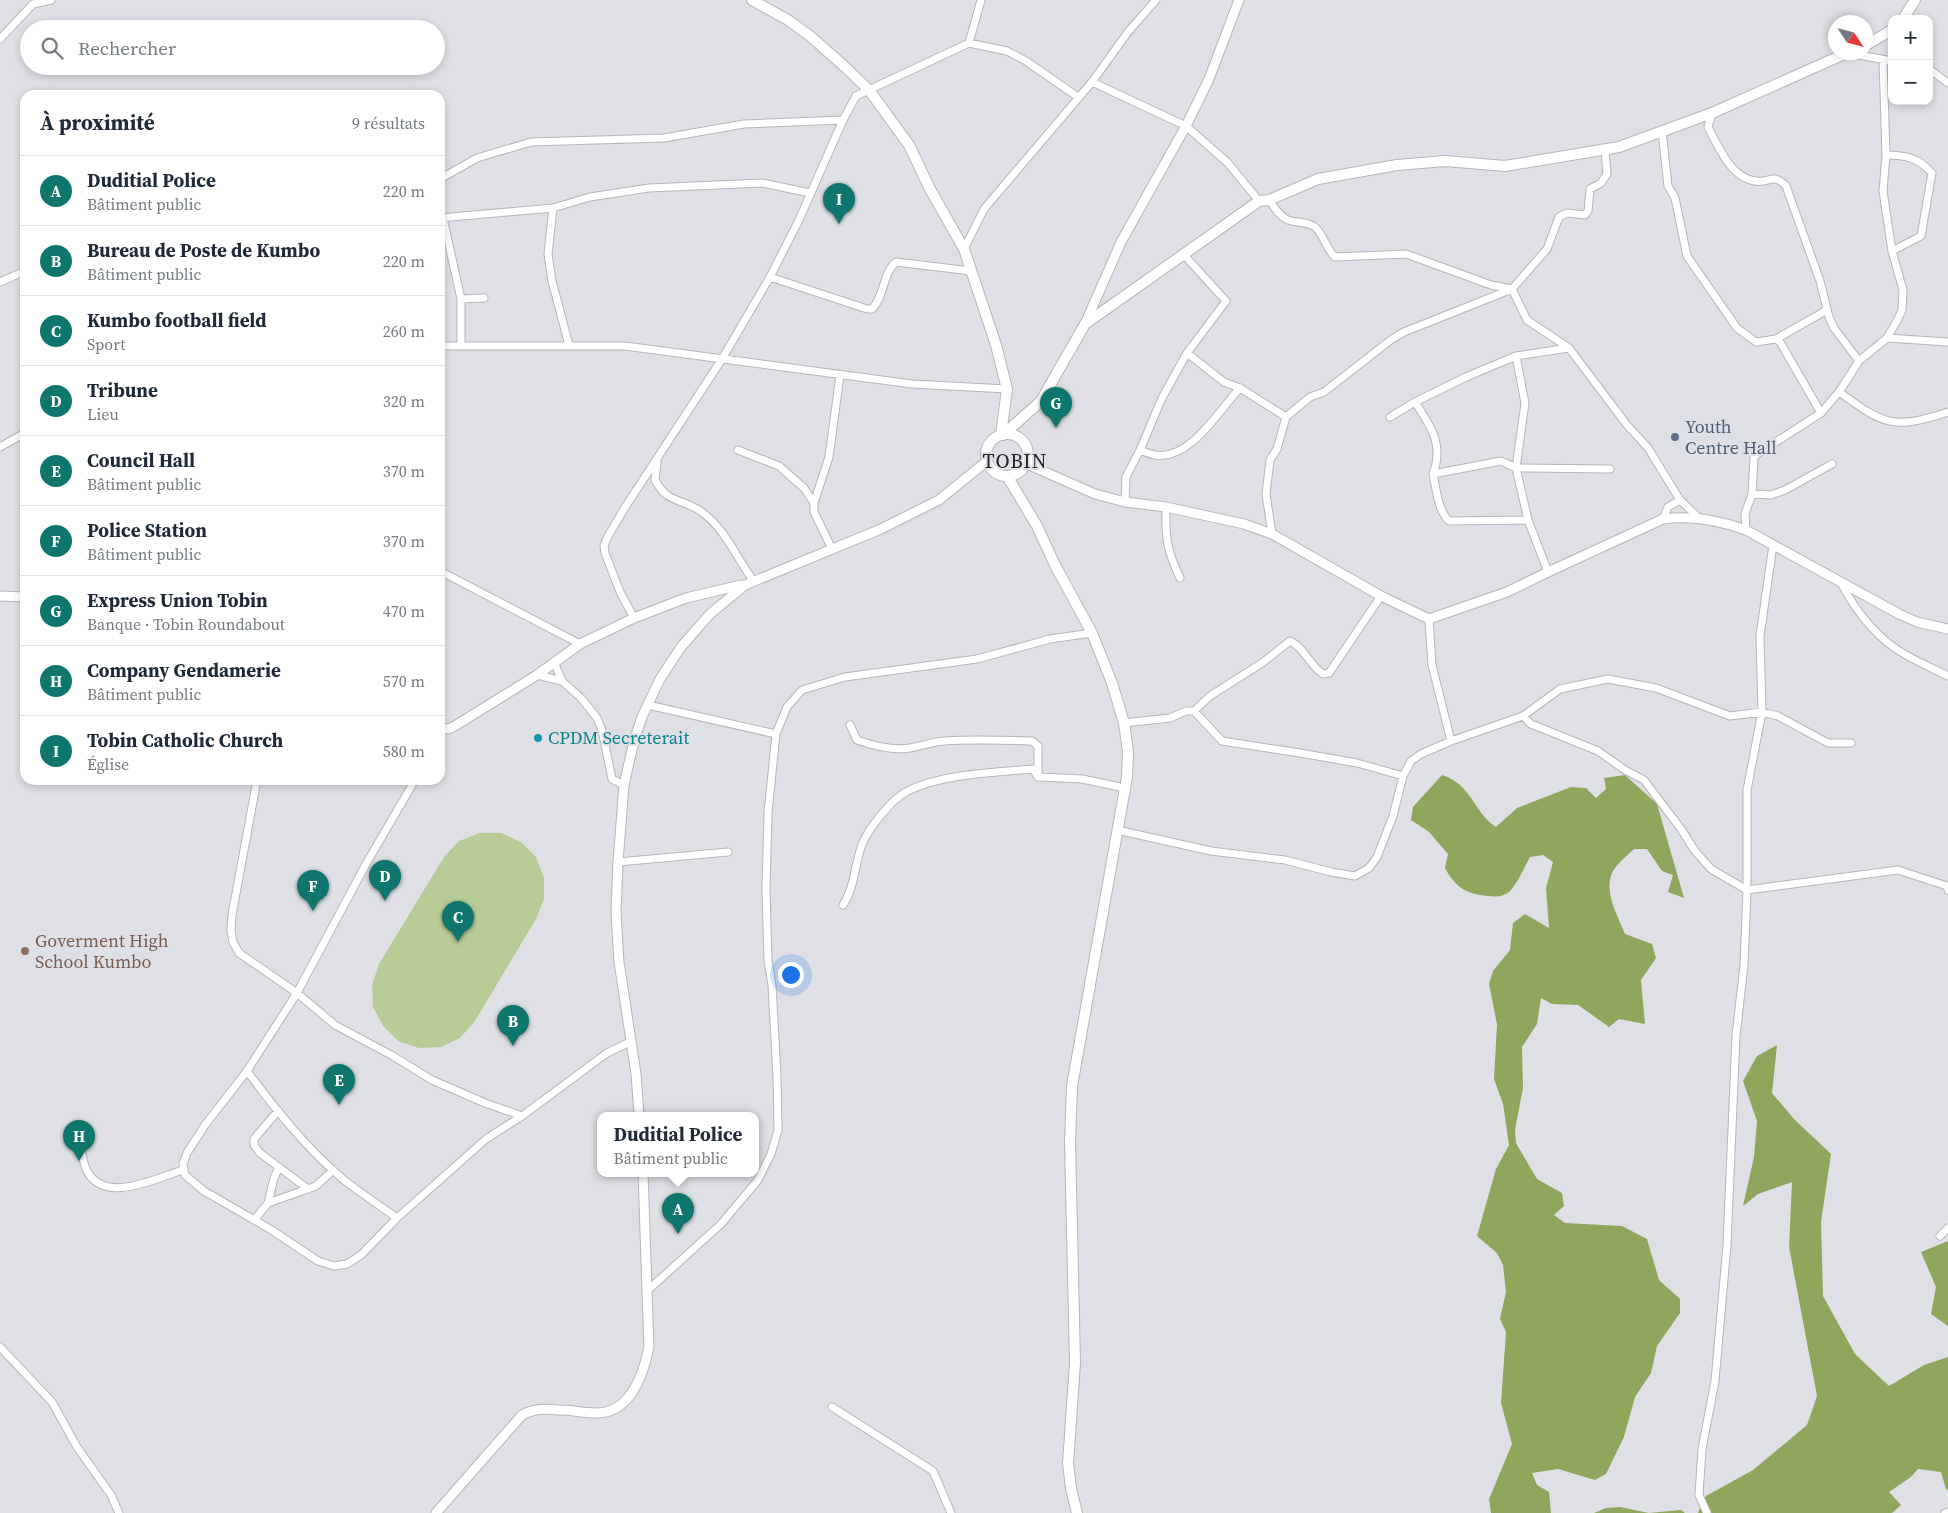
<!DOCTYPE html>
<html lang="fr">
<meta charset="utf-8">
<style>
:root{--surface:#fff;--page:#f2f2f3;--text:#1f2937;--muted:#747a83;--line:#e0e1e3;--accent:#0f766e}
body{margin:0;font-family:"Source Serif 4",serif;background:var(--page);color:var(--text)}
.controls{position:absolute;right:15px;top:15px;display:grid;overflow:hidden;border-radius:10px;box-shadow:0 2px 8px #0003}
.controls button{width:45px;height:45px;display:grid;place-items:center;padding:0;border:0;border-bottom:1px solid var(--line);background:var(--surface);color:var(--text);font:25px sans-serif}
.compass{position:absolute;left:1828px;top:15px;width:45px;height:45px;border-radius:50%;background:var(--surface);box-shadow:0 2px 8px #0003;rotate:126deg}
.you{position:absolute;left:790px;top:974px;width:18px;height:18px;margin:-12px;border:4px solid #fff;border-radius:50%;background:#1a73e8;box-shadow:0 0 0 8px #1a73e833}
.badge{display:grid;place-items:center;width:32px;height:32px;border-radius:50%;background:var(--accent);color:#fff;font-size:16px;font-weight:700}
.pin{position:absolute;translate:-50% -41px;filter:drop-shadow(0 1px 2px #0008)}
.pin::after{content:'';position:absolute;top:26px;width:18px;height:15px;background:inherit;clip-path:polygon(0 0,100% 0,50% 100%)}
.popup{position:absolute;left:597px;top:1112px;width:162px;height:65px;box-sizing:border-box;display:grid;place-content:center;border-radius:10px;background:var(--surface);filter:drop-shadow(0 1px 4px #0005);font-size:16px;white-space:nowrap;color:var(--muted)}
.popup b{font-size:19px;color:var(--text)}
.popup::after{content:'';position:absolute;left:50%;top:100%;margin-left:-10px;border:10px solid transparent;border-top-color:var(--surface)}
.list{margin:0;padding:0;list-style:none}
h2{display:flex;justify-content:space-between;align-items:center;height:65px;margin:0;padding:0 20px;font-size:21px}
h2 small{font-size:16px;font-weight:400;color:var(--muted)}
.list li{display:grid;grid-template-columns:32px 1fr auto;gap:15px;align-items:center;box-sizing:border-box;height:70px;padding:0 20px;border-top:1px solid var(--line)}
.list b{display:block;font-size:19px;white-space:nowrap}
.list p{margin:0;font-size:16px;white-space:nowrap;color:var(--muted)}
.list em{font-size:16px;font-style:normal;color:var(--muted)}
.icon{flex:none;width:28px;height:28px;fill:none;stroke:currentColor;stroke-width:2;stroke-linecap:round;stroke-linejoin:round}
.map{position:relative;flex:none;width:1948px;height:1513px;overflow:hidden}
.search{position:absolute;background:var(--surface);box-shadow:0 2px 8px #0003;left:20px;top:20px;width:425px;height:55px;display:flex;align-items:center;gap:12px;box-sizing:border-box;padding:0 18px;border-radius:28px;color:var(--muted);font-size:19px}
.panel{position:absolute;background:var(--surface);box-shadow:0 2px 8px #0003;left:20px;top:90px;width:425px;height:695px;border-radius:15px}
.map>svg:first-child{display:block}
</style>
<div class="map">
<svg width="1948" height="1513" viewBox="0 0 1948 1513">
<rect width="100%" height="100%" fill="#dfe0e5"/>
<!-- green -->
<path fill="#b9cb96" d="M480 833H501L521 842 536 857 544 878V899L536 919 475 1021 460 1038 441 1047 419 1048 398 1041 383 1026 373 1007 372 985 379 964 444 857 459 841Z"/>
<!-- forest -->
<path fill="#8fa65c" d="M1442 775C1473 785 1472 811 1496 827L1517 808 1571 787 1586 788 1596 798 1606 789 1604 778 1625 775 1657 804 1684 898 1668 892 1673 875 1662 871 1647 849H1634C1628 855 1620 861 1615 868 1601 888 1617 914 1625 934L1652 944 1656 958 1641 980 1645 1024 1619 1019 1609 1027 1578 1005 1552 1004 1541 998 1537 1024 1522 1047 1523 1088 1515 1130 1516 1143 1537 1179 1562 1193 1564 1206 1554 1215 1565 1223 1622 1226 1647 1239 1659 1280 1680 1299V1313L1657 1346 1651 1373 1635 1397 1624 1437 1606 1474 1595 1480 1558 1469 1532 1473 1537 1485 1549 1492 1551 1513H1491L1489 1499 1512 1444 1501 1403 1506 1332 1500 1319 1506 1292 1503 1265 1497 1253 1477 1236 1496 1169 1509 1145 1503 1104 1494 1079 1497 1024 1489 984 1493 971 1510 950 1513 923 1525 914 1549 928 1546 888 1553 862 1543 855 1530 857C1525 866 1517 884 1510 891 1503 897 1496 897 1488 896 1466 894 1455 887 1445 868L1448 854 1429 832 1411 820 1413 807Z
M1777 1045 1772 1093 1794 1119 1831 1154 1821 1222 1823 1296 1855 1354 1889 1386 1924 1365 1948 1357V1490L1946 1489 1941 1472 1918 1469 1911 1477 1889 1492 1901 1505 1892 1513H1698L1706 1496 1753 1470 1807 1425 1817 1396 1789 1247 1792 1182 1758 1194 1743 1206 1754 1157 1757 1121 1743 1081 1757 1056Z
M1948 1241V1326L1931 1314 1936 1287 1921 1252Z
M1620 1507 1649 1513 1681 1510 1685 1513H1594L1606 1508Z"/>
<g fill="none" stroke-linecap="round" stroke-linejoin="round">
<defs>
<path id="minor" d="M0 39 33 4 51 0
M969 43 981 0
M1848 53 1892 61
M1929 69 1948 83
M1092 82 1186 126 1228 163 1259 201
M1712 113 1708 127C1718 146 1731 178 1755 181 1769 184 1773 172 1786 186L1820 281 1829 317 1834 328 1859 361
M1662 131 1668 186 1675 198 1687 256 1737 328 1756 342 1776 339 1827 310
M1886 155C1905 155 1919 158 1932 173L1921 236 1892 251
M440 179 477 158 531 142 664 138 744 124 843 120
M1269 200C1274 207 1279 216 1288 220 1296 223 1307 221 1315 227 1324 235 1326 249 1335 257L1406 254 1491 285 1512 289 1527 320 1569 348 1627 425 1648 448 1680 500 1700 519
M440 218 553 208
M443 218 461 299
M964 249 984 209 1092 82 1128 32 1156 0
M770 277 867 309H872C885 296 882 274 896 262L971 271
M0 282 25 271
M1887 338 1948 342
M1776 339 1780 342 1821 413
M569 345 552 281 548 254 553 208 590 197 649 188 762 183 810 193
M440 346H625L912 384 1007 389
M461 346V299L484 298
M1187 353 1224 382 1240 388 1286 417
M1516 356 1525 403 1516 468 1610 469
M1839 392C1885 425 1892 430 1948 412
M1415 402C1431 427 1444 444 1433 474L1501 461 1516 468 1528 520 1548 572
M1390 417 1415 402 1466 377 1516 356 1569 348
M0 447 25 433
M738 450 779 466 804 488 814 503
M1140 450C1145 452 1150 454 1155 455 1190 461 1219 410 1240 388
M657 462 655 480C658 485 662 492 667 495 677 502 691 504 702 512 727 531 735 556 753 580
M1433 474C1436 488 1438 511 1449 521L1528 520
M1752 494 1771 495 1785 490 1832 464
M1125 502 1126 477 1140 450 1162 398 1187 353 1226 301 1184 255
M1166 507C1165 538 1167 550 1180 578
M1663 519 1668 507 1680 500
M1746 530 1745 514 1752 494 1754 458 1757 454 1821 413 1839 392 1859 361 1887 338 1898 319 1902 310 1903 290 1892 251 1883 191 1886 155 1883 60
M1272 534 1266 494 1270 460 1277 449 1286 417 1310 397 1324 392 1392 339 1404 332 1512 289 1547 249 1559 217 1567 213 1585 215 1588 211 1590 189 1601 183 1607 174 1605 149
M832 549 814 512V503L829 457 840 375
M440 571 580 644
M1840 581C1855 610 1877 639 1906 655 1920 663 1934 669 1948 676
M634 618 620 592 605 553 604 546 607 538 624 509 722 359 770 277 799 220 843 120 856 96 969 43 1007 51 1026 61 1078 97
M1429 619 1432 665 1451 741
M554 662 562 681 581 698 597 718 602 730 612 779 624 785
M537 675 562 681
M648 705 776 734
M1194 711 1210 696 1262 663 1290 641C1304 647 1310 666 1323 674L1329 673 1381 596
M1523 716 1560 689 1608 679 1656 688 1730 716 1762 712 1778 716 1828 743H1851
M1124 723 1170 718 1186 711H1194L1222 741 1300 753 1357 763 1403 776
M850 725 857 740C874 746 892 751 910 748 921 746 932 742 944 741 973 739 1003 740 1032 741L1038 746V775
M1038 777 1082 779 1125 788
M257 780 232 915 231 931 233 942 239 953 297 993 335 1025 393 1056 432 1080 485 1103 522 1116
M415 780 366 864 297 993 247 1071 205 1125 187 1153 183 1164 185 1175 204 1191 270 1229 318 1261 334 1266 347 1264 361 1255 397 1218 486 1139 522 1116 607 1053 630 1042
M1117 830 1211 851 1285 860 1331 872 1355 876 1369 868 1377 857 1393 816 1403 776 1411 761 1421 754 1451 741 1523 716 1531 724 1598 751 1625 770 1644 780 1681 829 1695 851 1711 869 1747 890 1898 870 1947 886 1948 890
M618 862 728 852
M843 905C856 886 854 861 864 840 871 826 892 799 906 792 938 774 997 772 1033 769L1038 777
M247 1071C276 1110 307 1149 344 1180 361 1193 380 1206 397 1218
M278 1111 254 1139V1145L260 1153 308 1189
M79 1138C81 1148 82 1159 86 1169 103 1206 156 1178 183 1170
M268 1203 274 1178 279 1167
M254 1220 268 1203 316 1186 333 1170
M1940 1236 1948 1228
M647 1291 721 1224 758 1180 771 1154 778 1130 777 1076 772 985 768 961 766 890 768 813 776 734 787 707 802 690 845 677 977 659 1050 639 1092 633
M0 1347 52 1402 77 1447 111 1495 119 1513
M832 1407 933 1471 951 1513
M1707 1513 1699 1495 1702 1449 1715 1381 1727 1245 1736 1036 1744 965 1747 890V790L1762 712 1760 636 1773 545
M1945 1513 1948 1512"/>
<path id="tertiary" d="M1085 324 1121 242 1186 126 1209 79 1239 0
M1027 464 1095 494 1125 502 1166 507 1244 524 1272 534 1381 596 1429 619 1507 592 1548 572 1663 519C1692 515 1719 520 1746 530L1899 614 1917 622 1948 629
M0 596 25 597
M440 728 448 729 453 727 537 675 580 644 634 618 686 598 741 585
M639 1115 636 1074 619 962 616 912 618 862 624 785 634 741 642 717 660 679 681 647 710 614 745 585 881 529 939 500 987 461
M436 1513 522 1415C535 1408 546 1409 560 1410 572 1410 583 1413 595 1413 630 1414 643 1376 649 1347L643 1173"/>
<path id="secondary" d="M752 0 788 20 810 36 844 66 869 90 909 145 930 189 964 249 996 345 1007 389 1001 435
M1903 19 1915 0
M1866 45 1892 30
M986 455a21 21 0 1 1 42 0a21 21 0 1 1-42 0Z
M1003 435 1041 401 1085 324 1259 201 1269 200 1318 179 1397 165 1445 161 1505 166 1619 147 1712 113 1849 52
M1007 476 1037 526 1055 565 1092 633 1112 683 1124 723 1128 752 1127 777 1072 1086 1070 1141 1075 1363 1068 1463 1071 1488 1077 1513"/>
</defs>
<!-- minor casing -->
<use href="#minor" stroke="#b4b5ba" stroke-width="9"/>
<!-- tertiary casing -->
<use href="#tertiary" stroke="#b4b5ba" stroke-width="11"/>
<!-- secondary casing -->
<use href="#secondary" stroke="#b4b5ba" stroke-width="12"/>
<!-- minor -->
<use href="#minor" stroke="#fff" stroke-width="7"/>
<!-- tertiary -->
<use href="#tertiary" stroke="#fff" stroke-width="9"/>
<!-- secondary -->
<use href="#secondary" stroke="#fff" stroke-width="10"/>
</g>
<!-- markers -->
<circle fill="#5c6f8a" stroke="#dfe0e5" stroke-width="2" cx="1675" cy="437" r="5"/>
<circle fill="#0f9aa8" stroke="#dfe0e5" stroke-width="2" cx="538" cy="738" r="5"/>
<circle fill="#8d6e63" stroke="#dfe0e5" stroke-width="2" cx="25" cy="951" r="5"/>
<g text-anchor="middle" stroke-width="4" stroke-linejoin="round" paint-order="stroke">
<!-- service labels -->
<g font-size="18" fill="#4e5e75" stroke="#dfe0e5" text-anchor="start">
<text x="1685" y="433">Youth<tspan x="1685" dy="21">Centre Hall</tspan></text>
</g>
<!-- culture labels -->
<g font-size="18" fill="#0d838f" stroke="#dfe0e5" text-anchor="start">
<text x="548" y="744">CPDM Secreterait</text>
</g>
<!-- education labels -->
<g font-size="18" fill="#785e54" stroke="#dfe0e5" text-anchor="start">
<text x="35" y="947">Goverment High<tspan x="35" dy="21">School Kumbo</tspan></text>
</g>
<!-- quarter labels -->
<g font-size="20" letter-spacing="1" fill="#222325" stroke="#dfe0e5">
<text x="1015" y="468">TOBIN</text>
</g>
</g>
</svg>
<div class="controls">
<button>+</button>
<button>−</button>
</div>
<svg class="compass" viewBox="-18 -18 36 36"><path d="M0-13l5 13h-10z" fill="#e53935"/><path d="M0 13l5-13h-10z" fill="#747a83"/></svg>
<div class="you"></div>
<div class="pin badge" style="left:678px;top:1234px">A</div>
<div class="popup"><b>Duditial Police</b>Bâtiment public</div>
<div class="pin badge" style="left:513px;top:1046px">B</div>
<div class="pin badge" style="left:458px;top:942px">C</div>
<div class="pin badge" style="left:385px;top:901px">D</div>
<div class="pin badge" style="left:339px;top:1105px">E</div>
<div class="pin badge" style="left:313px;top:911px">F</div>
<div class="pin badge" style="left:1056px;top:428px">G</div>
<div class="pin badge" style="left:79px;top:1161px">H</div>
<div class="pin badge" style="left:839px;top:224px">I</div>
<div class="search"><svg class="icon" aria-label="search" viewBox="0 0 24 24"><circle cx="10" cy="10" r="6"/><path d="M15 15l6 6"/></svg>Rechercher</div>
<section class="panel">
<h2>À proximité<small>9 résultats</small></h2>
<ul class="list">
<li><span class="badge">A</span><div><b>Duditial Police</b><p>Bâtiment public</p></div><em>220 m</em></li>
<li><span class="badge">B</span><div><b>Bureau de Poste de Kumbo</b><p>Bâtiment public</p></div><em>220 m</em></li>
<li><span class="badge">C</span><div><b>Kumbo football field</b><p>Sport</p></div><em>260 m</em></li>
<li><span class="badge">D</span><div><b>Tribune</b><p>Lieu</p></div><em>320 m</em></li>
<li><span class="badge">E</span><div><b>Council Hall</b><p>Bâtiment public</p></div><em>370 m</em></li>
<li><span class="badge">F</span><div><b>Police Station</b><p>Bâtiment public</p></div><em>370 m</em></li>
<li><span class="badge">G</span><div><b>Express Union Tobin</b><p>Banque · Tobin Roundabout</p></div><em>470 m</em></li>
<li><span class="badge">H</span><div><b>Company Gendamerie</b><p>Bâtiment public</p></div><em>570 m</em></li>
<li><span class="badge">I</span><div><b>Tobin Catholic Church</b><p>Église</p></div><em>580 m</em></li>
</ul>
</section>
</div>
